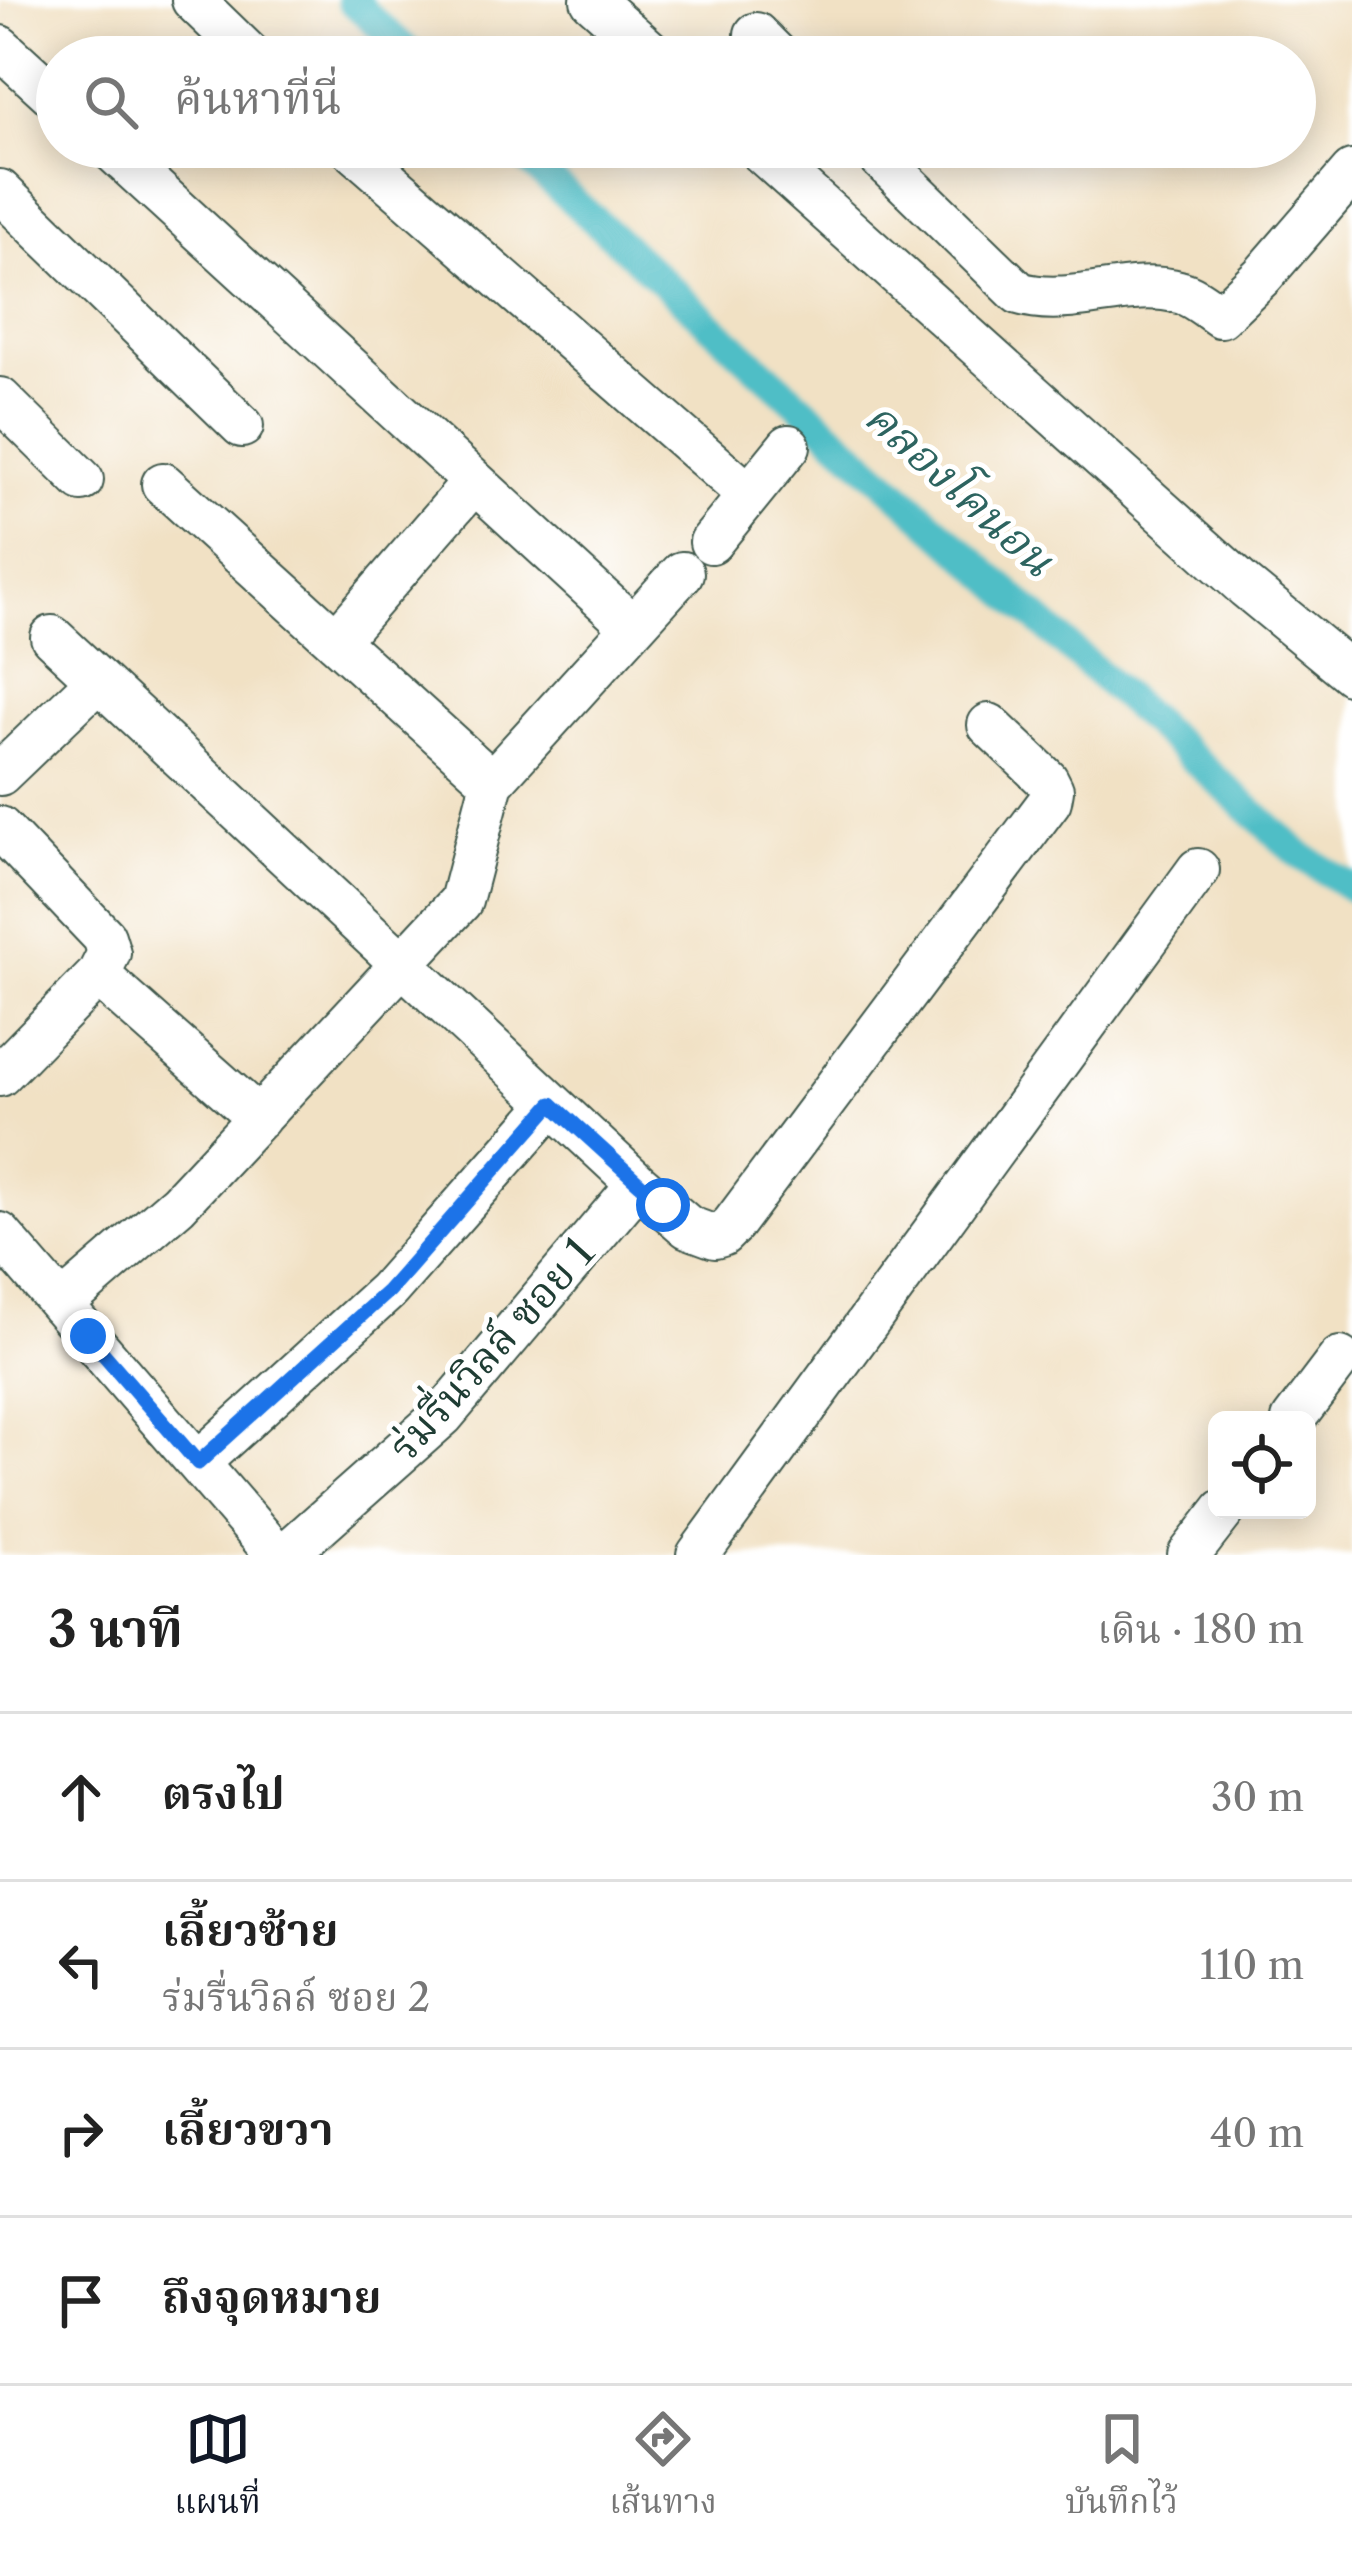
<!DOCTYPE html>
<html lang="th">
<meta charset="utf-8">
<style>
:root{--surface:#fff;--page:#f6f6f6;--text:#222;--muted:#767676;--line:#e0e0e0;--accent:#111827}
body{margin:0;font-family:"Libre Caslon Text","Noto Serif Thai",serif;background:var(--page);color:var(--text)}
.controls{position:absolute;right:36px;bottom:36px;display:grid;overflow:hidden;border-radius:18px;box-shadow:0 6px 30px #0003}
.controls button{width:108px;height:108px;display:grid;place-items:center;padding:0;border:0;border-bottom:3px solid var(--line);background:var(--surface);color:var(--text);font:60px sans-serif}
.stop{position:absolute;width:36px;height:36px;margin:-27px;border:9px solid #1a73e8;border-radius:50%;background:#fff}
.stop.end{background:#1a73e8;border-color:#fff;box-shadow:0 3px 12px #0008}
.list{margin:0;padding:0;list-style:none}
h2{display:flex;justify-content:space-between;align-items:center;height:156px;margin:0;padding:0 48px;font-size:51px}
h2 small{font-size:39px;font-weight:400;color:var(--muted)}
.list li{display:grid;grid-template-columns:78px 1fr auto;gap:36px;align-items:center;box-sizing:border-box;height:168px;padding:0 48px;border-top:3px solid var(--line)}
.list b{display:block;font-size:45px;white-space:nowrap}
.list p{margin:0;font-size:39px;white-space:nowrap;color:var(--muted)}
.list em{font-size:39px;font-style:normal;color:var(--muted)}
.icon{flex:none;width:66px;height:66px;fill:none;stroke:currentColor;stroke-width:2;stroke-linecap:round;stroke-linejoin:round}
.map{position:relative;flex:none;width:1352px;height:1555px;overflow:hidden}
.search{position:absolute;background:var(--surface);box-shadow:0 6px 30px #0003;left:36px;right:36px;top:36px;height:132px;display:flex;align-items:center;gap:30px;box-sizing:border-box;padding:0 42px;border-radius:66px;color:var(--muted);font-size:45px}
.sheet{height:828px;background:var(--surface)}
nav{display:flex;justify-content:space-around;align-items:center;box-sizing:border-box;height:168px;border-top:3px solid var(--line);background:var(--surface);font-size:33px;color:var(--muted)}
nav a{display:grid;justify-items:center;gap:6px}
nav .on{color:var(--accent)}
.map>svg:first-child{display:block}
</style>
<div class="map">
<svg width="1352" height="1555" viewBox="0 0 1352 1555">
<rect width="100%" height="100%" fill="#fff"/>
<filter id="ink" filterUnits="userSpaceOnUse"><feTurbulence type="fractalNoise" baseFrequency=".00833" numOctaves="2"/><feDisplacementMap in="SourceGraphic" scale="24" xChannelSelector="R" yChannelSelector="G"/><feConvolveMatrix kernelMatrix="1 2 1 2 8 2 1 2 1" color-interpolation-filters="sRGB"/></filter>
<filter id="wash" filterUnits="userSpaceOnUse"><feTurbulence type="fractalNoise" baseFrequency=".004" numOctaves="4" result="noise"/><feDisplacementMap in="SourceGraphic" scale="48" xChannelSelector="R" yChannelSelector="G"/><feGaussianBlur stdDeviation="2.7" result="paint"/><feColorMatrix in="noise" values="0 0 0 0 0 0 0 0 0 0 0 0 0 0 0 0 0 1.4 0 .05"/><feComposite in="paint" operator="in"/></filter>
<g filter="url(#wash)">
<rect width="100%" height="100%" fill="#f1e1c4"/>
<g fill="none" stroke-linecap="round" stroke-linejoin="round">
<!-- canal -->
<path stroke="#4fbec6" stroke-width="30" d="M351 0 414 57
M513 147 1300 855 1352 888"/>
</g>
</g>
<g filter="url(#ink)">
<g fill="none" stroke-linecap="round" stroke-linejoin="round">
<defs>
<path id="minor" d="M193 0 252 57
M592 0 656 57
M756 34 779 57
M0 47 57 99
M109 147 633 627
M350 147 749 495
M756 147 1246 587 1352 674
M869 147 1019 293C1070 309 1128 278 1179 292 1193 295 1208 308 1220 316L1263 275 1352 172
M0 191 242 426
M0 399 82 480
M163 484 492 782
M711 542 789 446
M52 637 638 1184 688 1227 715 1237 722 1235 733 1224 1050 801 1052 790 1047 780 989 725
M336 641 474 482
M0 774 98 680
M0 828 104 937 109 953 98 975 0 1075
M98 975 259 1118
M0 1234 277 1555
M61 1305 178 1204 461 901 492 782 682 573
M1293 1420 1340 1358
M198 1463 387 1291 552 1104
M285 1555 443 1415 638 1184
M698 1555 1198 870
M1189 1555 1224 1510"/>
</defs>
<!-- minor casing -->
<use href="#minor" stroke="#3e564a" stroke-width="46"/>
<!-- minor -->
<use href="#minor" stroke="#fff" stroke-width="42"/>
</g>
</g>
<g fill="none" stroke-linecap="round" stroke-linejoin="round" filter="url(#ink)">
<!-- route -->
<path stroke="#1a73e8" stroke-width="15" d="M88 1336 198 1463 388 1291 552 1104 663 1205"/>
</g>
<g text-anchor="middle" stroke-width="10" stroke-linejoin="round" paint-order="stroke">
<!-- street labels -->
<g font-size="42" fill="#1f3d34" stroke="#fff">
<text transform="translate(491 1349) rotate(-48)" y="15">ร่มรื่นวิลล์ ซอย 1</text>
</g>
<!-- water labels -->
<g font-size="45" font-style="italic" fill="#2d6460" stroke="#fff">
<text transform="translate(960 488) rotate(42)" y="16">คลองโคนอน</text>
</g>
</g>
</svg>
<div class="controls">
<button><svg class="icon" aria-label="locate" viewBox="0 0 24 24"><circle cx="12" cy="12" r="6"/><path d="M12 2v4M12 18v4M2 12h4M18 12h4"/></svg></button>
</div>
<div class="stop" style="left:663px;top:1205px"></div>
<div class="stop end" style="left:88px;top:1336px"></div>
<div class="search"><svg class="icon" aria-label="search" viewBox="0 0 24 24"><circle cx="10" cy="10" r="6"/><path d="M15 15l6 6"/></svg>ค้นหาที่นี่</div>
</div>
<section class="sheet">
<h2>3 นาที<small>เดิน · 180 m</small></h2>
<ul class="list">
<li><svg class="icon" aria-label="ahead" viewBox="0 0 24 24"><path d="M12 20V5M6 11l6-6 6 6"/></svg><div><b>ตรงไป</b></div><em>30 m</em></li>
<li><svg class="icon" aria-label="left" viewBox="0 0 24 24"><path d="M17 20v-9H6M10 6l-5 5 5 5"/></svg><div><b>เลี้ยวซ้าย</b><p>ร่มรื่นวิลล์ ซอย 2</p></div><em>110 m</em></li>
<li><svg class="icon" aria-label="right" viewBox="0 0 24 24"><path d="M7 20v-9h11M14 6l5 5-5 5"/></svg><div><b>เลี้ยวขวา</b></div><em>40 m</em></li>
<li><svg class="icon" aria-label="arrive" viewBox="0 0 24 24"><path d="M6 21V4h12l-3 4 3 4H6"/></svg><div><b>ถึงจุดหมาย</b></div></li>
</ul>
</section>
<nav>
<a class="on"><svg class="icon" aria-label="map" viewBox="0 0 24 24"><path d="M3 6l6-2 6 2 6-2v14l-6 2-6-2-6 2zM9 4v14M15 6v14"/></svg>แผนที่</a>
<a><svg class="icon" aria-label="directions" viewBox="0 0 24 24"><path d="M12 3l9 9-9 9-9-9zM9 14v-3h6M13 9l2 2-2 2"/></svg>เส้นทาง</a>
<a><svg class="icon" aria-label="saved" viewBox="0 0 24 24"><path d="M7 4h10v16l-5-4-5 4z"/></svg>บันทึกไว้</a>
</nav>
